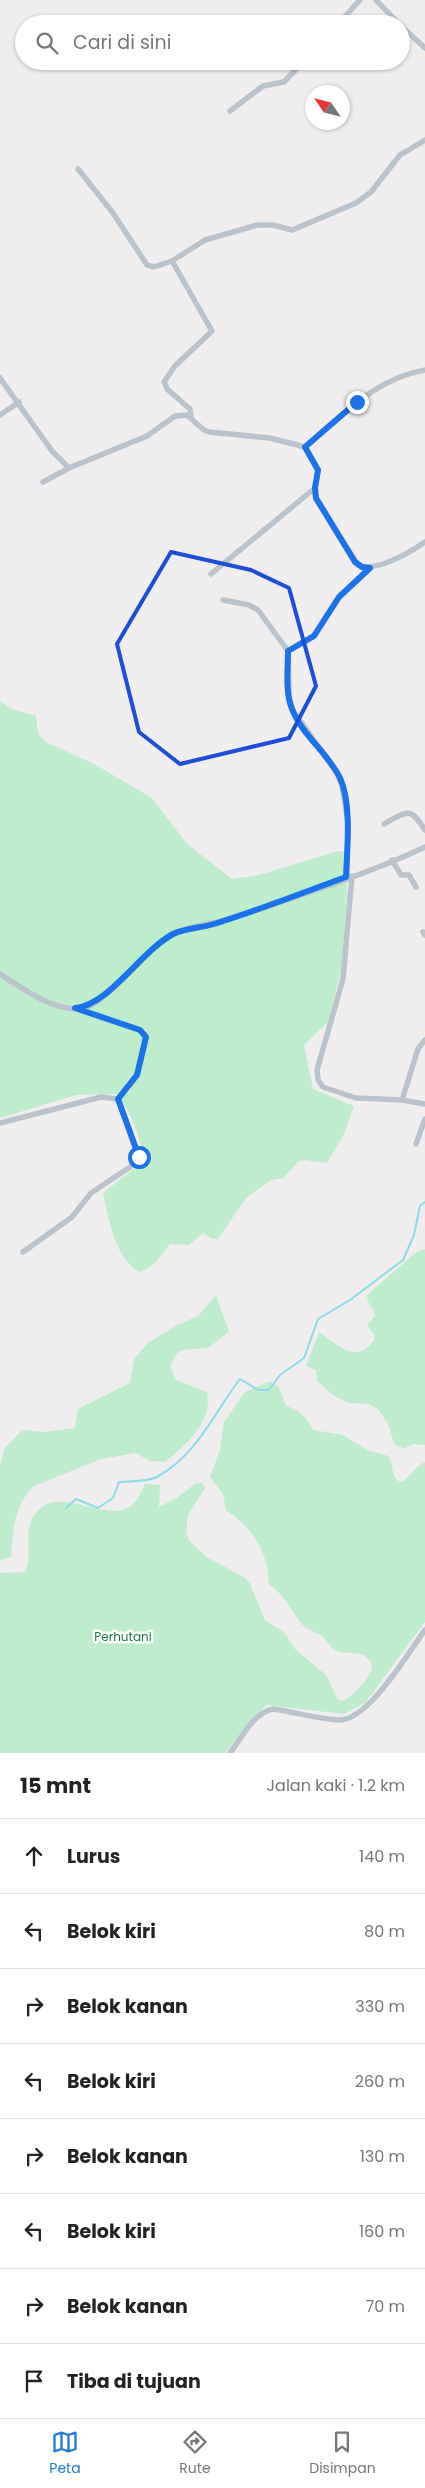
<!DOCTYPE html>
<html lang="id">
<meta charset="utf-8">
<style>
:root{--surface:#fff;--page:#f2f2f2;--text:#222;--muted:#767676;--line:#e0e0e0;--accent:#1f7cd9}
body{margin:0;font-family:Poppins,sans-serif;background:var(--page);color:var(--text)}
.compass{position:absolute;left:305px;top:85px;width:45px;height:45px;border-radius:50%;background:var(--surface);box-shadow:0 1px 4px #0004;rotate:305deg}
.stop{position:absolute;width:15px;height:15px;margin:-11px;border:4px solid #1a73e8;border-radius:50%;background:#fff}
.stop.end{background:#1a73e8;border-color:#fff;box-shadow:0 1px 5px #0008}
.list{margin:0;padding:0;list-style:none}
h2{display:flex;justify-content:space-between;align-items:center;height:65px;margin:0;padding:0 20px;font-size:21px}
h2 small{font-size:16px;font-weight:400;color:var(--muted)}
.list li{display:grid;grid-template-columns:32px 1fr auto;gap:15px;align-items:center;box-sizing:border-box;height:75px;padding:0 20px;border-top:1px solid var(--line)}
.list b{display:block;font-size:19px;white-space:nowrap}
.list em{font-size:16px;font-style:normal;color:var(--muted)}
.icon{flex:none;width:28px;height:28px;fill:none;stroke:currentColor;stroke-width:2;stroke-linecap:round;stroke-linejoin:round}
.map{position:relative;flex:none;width:425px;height:1753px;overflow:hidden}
.search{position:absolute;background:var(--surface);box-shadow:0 1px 4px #0004;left:15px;right:15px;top:15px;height:55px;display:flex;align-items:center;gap:12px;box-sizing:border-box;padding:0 18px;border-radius:28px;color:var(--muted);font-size:19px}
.sheet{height:665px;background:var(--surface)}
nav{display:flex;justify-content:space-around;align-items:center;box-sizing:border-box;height:70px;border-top:1px solid var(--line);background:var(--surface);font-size:14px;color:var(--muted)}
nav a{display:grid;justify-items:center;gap:2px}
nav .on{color:var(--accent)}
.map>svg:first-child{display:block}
</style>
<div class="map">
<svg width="425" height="1753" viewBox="0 0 425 1753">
<rect width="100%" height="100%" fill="#f0eeee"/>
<!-- green -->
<path fill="#bdedcd" d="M0 701 12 709 36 716 38 734 46 742 94 764 152 798 187 844 232 879 259 875 338 851 345 852 347 894 342 967 328 1022 304 1045 313 1089 354 1106 344 1134 327 1163 305 1160 299 1161 283 1178 271 1180 246 1198 218 1239H212L203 1233 189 1245 170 1244 155 1263 141 1272C116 1263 108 1216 103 1193L144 1161C142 1139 130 1111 117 1094L76 1095 0 1118Z
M425 1249V1445L413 1444 403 1449 394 1443 388 1424 378 1409 368 1404 349 1403 334 1396 317 1381 316 1370 306 1366 319 1332C337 1344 356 1366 374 1340V1334L367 1325 375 1316C373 1307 367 1304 367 1295L415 1253Z
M216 1295 229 1332 208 1348 183 1350 177 1353 170 1366 176 1380 207 1392C213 1422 186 1445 165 1462L150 1461 136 1453 101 1459 34 1486C14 1505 13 1531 11 1557L0 1560V1466L4 1449 22 1430 44 1432 75 1428 78 1409 130 1383 134 1359 148 1343 175 1326 198 1316Z
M270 1381 279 1387 286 1406C300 1410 306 1417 313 1430L343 1435 367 1450 388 1456 391 1461 394 1477 398 1481H404L419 1465 425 1462V1622L365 1703 344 1714 266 1705 225 1753H0V1573L25 1572C33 1556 24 1535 32 1519 53 1477 107 1528 133 1504 138 1500 142 1490 145 1484L160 1485 159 1507 177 1498 196 1483H202L205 1488 188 1515 186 1532 190 1542 207 1557 245 1578 250 1584 265 1620 285 1633 295 1649 326 1675 338 1700 343 1701C352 1697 376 1674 371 1663 363 1647 343 1657 333 1649 330 1647 329 1643 326 1640 320 1632 307 1631 301 1623 289 1607 285 1596 269 1584 268 1552 253 1528 226 1510L223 1494 210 1477 220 1450 224 1422 245 1392Z"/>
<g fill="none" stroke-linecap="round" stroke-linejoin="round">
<!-- stream -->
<path stroke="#8cdbe8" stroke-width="2" d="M66 1508 76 1499 98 1508 113 1498 119 1482C130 1481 147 1482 157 1477 197 1455 214 1413 240 1379L258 1390H269L280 1375 304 1358 318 1319 350 1300 403 1260 414 1235 420 1206 425 1202"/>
<!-- minor -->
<path stroke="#bac3cb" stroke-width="5.5" d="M376 0 399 24
M338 24 360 0
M401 26 425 48
M230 111 263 86 284 82 304 61
M78 169 113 213 147 265 154 267 172 261
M0 378 52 451 69 468 147 436 175 416 187 415 204 430 209 432 270 438 305 447 318 470 315 488 316 499 358 565C375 573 411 552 425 542
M0 415 19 402
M191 417 190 409 167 389 164 382 175 366 212 331 172 261 205 240 257 225H273L292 230 356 203 371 192 400 155 425 140
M305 447C341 416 376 378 425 370
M43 482 69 468
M211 574 315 488
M223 600 249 605 258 610 288 651 289 695 292 709 337 773 342 785 348 823 347 877
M288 651 314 635 339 597 370 568
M384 824C407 811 410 806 425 830
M392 860 401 875H409L416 887
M352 876 343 979 317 1070 318 1080 323 1087 356 1098 402 1100 425 1104
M423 932 425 935
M0 974C22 988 55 1013 83 1008 110 1002 144 949 174 934 191 925 214 924 232 918 295 897 366 875 425 847
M402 1100 418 1049 425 1040
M0 1123 101 1097 118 1099
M416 1144 425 1119
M23 1252 72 1217 91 1193 133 1165 139 1157 118 1099 137 1075 146 1037 139 1030 77 1009
M230 1753C242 1738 253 1713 273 1709 295 1712 317 1719 339 1720 368 1721 408 1653 425 1630"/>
</g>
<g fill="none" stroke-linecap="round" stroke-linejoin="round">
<!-- route -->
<path stroke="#1a73e8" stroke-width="6" d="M139 1157 118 1099 137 1075 146 1037 140 1030 75 1008C109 1005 140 952 173 934 186 928 201 928 214 924 259 910 302 893 346 877 347 849 352 804 340 778 328 753 302 735 292 709 285 692 288 669 288 651L314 636 339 597 370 568 362 567 355 562 316 498 315 488 318 470 305 447 357 402"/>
</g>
<!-- marked area -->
<path fill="none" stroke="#1d4ed8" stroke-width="4" stroke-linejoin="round" d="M171 552 251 570 289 588 316 686 289 738 180 764 139 732 117 644Z"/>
<g text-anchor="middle" stroke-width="5" stroke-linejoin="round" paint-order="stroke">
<!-- park labels -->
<g font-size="12" fill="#1a7944" stroke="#fff">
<text x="123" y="1641">Perhutani</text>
</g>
</g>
</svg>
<svg class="compass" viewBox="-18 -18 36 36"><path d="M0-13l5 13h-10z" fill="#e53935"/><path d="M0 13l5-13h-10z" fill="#767676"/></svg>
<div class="stop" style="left:139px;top:1157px"></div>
<div class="stop end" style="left:357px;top:402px"></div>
<div class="search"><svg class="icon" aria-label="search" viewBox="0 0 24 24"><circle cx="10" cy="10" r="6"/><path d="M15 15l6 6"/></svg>Cari di sini</div>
</div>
<section class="sheet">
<h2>15 mnt<small>Jalan kaki · 1.2 km</small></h2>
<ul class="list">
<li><svg class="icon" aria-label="ahead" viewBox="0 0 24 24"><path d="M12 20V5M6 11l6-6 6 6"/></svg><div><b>Lurus</b></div><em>140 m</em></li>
<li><svg class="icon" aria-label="left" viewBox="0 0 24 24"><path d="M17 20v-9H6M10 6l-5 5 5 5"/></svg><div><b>Belok kiri</b></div><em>80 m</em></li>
<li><svg class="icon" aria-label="right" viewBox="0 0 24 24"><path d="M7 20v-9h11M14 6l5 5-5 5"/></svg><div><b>Belok kanan</b></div><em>330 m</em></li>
<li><svg class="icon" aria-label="left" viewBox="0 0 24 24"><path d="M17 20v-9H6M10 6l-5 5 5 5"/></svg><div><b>Belok kiri</b></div><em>260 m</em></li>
<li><svg class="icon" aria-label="right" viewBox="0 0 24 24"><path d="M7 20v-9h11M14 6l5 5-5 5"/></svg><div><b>Belok kanan</b></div><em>130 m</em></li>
<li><svg class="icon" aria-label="left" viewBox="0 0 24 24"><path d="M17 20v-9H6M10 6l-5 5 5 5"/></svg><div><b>Belok kiri</b></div><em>160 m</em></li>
<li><svg class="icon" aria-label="right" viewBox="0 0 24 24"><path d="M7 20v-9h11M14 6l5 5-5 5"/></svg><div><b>Belok kanan</b></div><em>70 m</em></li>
<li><svg class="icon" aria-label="arrive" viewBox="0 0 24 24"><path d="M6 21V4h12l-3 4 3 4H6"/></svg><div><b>Tiba di tujuan</b></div></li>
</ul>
</section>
<nav>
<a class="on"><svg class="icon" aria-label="map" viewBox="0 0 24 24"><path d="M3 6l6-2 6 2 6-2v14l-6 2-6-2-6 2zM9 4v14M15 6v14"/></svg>Peta</a>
<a><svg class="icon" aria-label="directions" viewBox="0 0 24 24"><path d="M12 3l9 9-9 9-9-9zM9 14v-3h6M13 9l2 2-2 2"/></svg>Rute</a>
<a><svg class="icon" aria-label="saved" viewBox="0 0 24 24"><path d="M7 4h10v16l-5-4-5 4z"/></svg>Disimpan</a>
</nav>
